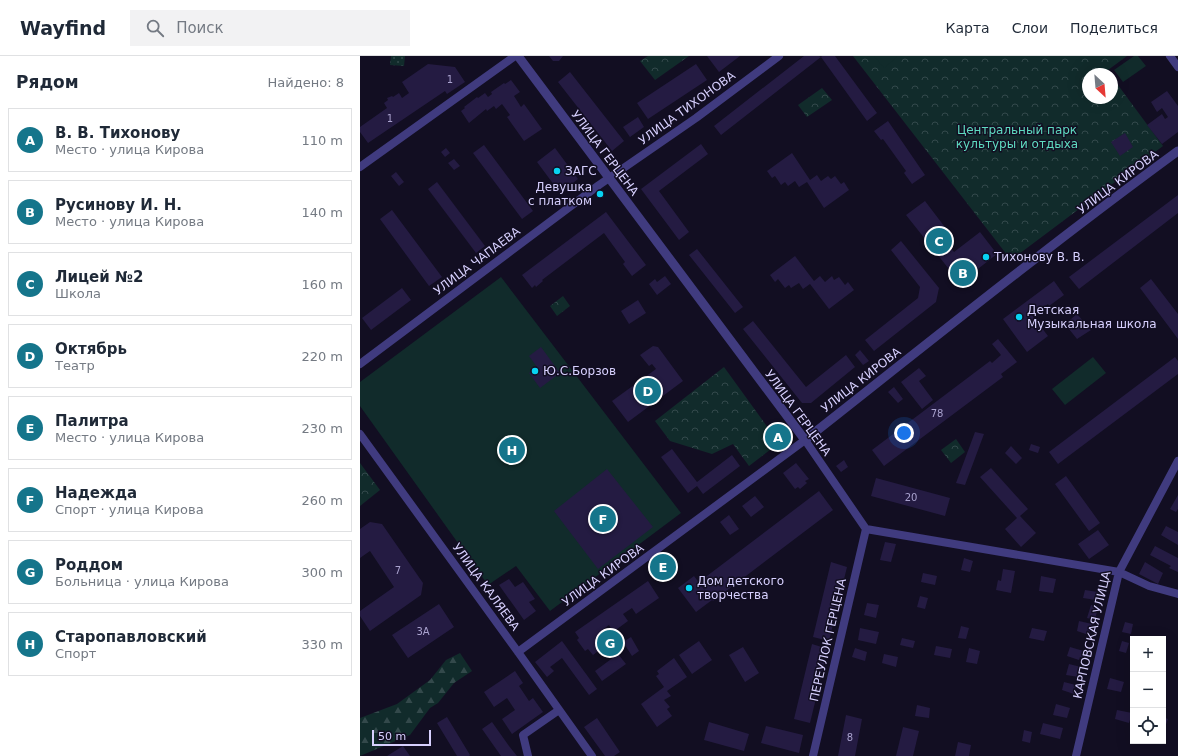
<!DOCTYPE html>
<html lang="ru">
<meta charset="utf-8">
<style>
:root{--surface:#fff;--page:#f2f2f3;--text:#1f2937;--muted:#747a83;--line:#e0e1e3;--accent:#15758b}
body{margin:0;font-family:"DejaVu Sans",sans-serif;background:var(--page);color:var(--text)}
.controls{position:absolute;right:12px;bottom:12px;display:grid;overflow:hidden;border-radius:0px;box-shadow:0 4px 16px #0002}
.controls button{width:36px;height:36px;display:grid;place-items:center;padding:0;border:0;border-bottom:1px solid var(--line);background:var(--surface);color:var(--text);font:20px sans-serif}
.compass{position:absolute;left:722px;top:12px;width:36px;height:36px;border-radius:50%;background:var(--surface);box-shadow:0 4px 16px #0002;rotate:154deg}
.scale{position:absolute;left:12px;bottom:10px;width:59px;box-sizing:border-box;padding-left:4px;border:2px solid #d7d0fe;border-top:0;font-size:11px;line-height:14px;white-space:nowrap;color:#d7d0fe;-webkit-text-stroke:3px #120e22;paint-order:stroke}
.you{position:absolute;left:544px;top:377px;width:14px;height:14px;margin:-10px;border:3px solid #fff;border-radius:50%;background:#1a73e8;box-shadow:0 0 0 6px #1a73e833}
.badge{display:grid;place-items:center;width:26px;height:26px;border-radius:50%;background:var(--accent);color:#fff;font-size:13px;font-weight:700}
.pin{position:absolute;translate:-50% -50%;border:2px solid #fff;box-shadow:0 1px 4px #0006}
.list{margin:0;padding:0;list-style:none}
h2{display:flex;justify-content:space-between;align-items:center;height:52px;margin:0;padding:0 16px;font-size:17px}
h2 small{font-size:13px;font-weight:400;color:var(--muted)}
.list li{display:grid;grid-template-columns:26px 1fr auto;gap:12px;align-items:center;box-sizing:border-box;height:64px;margin:0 8px 8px;padding:0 8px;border:1px solid var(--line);border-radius:0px}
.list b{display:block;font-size:15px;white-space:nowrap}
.list p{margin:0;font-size:13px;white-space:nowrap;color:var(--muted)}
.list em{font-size:13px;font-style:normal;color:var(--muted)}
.icon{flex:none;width:22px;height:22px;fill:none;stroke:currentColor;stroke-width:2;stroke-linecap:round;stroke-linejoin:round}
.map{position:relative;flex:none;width:818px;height:700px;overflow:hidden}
header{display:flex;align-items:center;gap:24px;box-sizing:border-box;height:56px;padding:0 20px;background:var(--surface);border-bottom:1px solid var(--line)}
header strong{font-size:19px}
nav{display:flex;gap:22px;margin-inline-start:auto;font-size:14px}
.search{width:280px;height:36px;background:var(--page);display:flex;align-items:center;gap:10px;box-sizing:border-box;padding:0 14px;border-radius:0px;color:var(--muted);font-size:15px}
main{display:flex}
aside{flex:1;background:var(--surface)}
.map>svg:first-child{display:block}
</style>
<header>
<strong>Wayfind</strong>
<div class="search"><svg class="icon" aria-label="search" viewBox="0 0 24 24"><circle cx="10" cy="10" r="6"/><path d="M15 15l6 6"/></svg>Поиск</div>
<nav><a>Карта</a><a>Слои</a><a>Поделиться</a></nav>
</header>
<main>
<aside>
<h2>Рядом<small>Найдено: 8</small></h2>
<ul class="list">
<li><span class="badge">A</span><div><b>В. В. Тихонову</b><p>Место · улица Кирова</p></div><em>110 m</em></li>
<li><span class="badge">B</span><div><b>Русинову И. Н.</b><p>Место · улица Кирова</p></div><em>140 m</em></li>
<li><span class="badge">C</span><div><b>Лицей №2</b><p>Школа</p></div><em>160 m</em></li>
<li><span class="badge">D</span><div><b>Октябрь</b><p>Театр</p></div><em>220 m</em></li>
<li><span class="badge">E</span><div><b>Палитра</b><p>Место · улица Кирова</p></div><em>230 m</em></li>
<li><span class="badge">F</span><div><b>Надежда</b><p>Спорт · улица Кирова</p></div><em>260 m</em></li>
<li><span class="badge">G</span><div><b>Роддом</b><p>Больница · улица Кирова</p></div><em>300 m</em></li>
<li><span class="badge">H</span><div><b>Старопавловский</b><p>Спорт</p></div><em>330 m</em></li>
</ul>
</aside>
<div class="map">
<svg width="818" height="700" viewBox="0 0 818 700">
<defs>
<pattern id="grass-dots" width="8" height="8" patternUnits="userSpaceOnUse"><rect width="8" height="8" fill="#112b2b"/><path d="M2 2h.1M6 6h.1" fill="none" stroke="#33494b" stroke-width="1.8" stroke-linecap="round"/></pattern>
<pattern id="forest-firs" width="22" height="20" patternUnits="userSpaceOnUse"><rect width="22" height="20" fill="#112b2b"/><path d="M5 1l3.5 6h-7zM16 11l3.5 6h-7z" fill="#33494b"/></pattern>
<pattern id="park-crowns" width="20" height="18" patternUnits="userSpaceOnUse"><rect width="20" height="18" fill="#112b2b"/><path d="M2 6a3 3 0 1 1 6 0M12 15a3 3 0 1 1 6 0" fill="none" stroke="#33494b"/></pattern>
</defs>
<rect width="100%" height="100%" fill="#120e22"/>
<!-- grass -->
<path fill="url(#grass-dots)" d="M31 0H45L44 10 30 9Z"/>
<!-- forest -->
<path fill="url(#forest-firs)" d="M100 597 112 615 94 627 78 647 70 652 50 679 0 700V662L37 648 70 624 86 604Z"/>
<!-- park -->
<path fill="url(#park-crowns)" d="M288 0H329L295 24 280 5Z
M493 0H767L748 14 750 18H728V42H752V21L803 90 651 204Z
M462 32 472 44 447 61 438 49Z
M203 240 210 250 197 260 190 250Z
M364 311 419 387 389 410 373 388 352 398 310 385 295 365Z
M596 383 605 396 591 407 581 394Z
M0 407 20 434 0 450Z"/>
<!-- garden -->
<path fill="#112b2b" d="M514 0H536L537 1 524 12Z
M774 0H778L786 10 763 26 754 14Z
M141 221 321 457 190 555 156 510 128 529 0 350V326Z
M733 301 746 317 705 349 692 333Z"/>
<!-- building -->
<path fill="#241b42" d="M189 0H203L199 5H193Z
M347 0H380L359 16Z
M444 0H459L461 1 361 79 354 70Z
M462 0H475L517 57 507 65 461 1Z
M68 8 95 11 105 26 87 38 85 35 8 87 0 76V71L27 52 24 47 28 44 27 42 32 40 33 41 39 37 42 42 49 37 42 26Z
M336 8 347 24 288 63 277 47Z
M210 16 264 85 252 95 198 26Z
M151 24 160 36 154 40 161 51 164 48 182 73 164 85 147 61 150 59 142 48 136 53 134 50 127 55 126 53 109 67 101 55 105 52 104 51 117 41 118 42 125 37 128 41 132 38 131 36 144 27 145 28Z
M807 35 818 50V76L802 88 787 69 802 58 805 63 808 61 802 52 797 56 791 46Z
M278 61 284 71 270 81 263 71Z
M528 65 565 119 552 128 544 117 546 115 523 83 521 84 514 75Z
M765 77 773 91 760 100 751 86Z
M341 88 348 98 299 135 329 176 319 184 281 133Z
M124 89 173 155 162 163 113 97Z
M86 92 90 97 85 101 81 96Z
M195 92 218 123 200 137 177 106Z
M432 97 450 124 457 119 461 125 468 120 471 123 475 120 481 128 484 126 489 134 464 152 447 126 439 131 435 125 428 130 425 126 421 129 415 120 412 122 407 115Z
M94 103 100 110 94 114 88 107Z
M36 116 44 126 39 130 31 120Z
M77 126 125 190 116 197 68 133Z
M818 139V157L719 233 709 221Z
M565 145 594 183 588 188 594 196 620 176 637 198 600 227 546 159Z
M32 154 82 221 69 230 20 163Z
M246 156 286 209 272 220 263 208 265 206 244 177 182 224 183 225 176 231 175 229 172 232 162 219Z
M541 185 579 232 576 246 514 295 505 284 558 242 560 231 531 194Z
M337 193 383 251 375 257 329 199Z
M435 200 454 225 460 220 465 226 472 220 474 224 479 221 485 229 488 226 494 234 469 253 450 228 443 233 439 227 431 232 429 229 425 232 418 223 415 226 410 219Z
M305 220 311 228 297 239 289 228 295 223 297 226Z
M791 223 818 258V283L780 232Z
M694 225 704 239 689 250 688 248 672 259 688 280 667 296 643 263Z
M42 232 51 244 11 274 2 262Z
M278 244 286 257 269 268 261 255Z
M717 258 731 274 717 283 705 268Z
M393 265 446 331 486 299 495 311 451 347H442L383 273Z
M638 283 657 306 641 318 643 321 524 410 512 394 630 305 632 307 641 299 632 288Z
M293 290 298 291 323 325 268 366 252 345 296 313 292 308 289 310 280 299Z
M181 291 200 317 180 332 169 317 177 311 169 300Z
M500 294 509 305 503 309 495 299Z
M815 301 818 305V318L698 408 689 396Z
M559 312 566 320 559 325 573 344 562 353 541 326Z
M534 331 543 343 538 347 528 336Z
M615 376 624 378 605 429 596 427Z
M671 388 680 391 678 397 669 394Z
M651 390 662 402 656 408 645 397Z
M312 393 337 426 372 399 380 410 343 438 337 430 328 437 301 401Z
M484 404 488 411 481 416 476 410Z
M436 407 449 423 445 425 447 427 440 433 438 431 435 433 423 417Z
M631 412 668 453 660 460 676 477 661 491 645 473 657 462 620 421Z
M247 413 293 471 238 513 194 455Z
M706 420 740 467 729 475 695 428Z
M516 422 590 442 585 460 511 440Z
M459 435 473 454 353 545 339 526Z
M818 439V453L816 456 810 453Z
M395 440 404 451 391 461 382 450Z
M369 459 379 473 370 479 360 466Z
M10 466 22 468 63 527 61 539 10 575 0 560V555L34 531 10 495 0 502V473Z
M806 470 818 476V489L801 479Z
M738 474 749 489 729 503 718 488Z
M525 486 536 488 531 506 520 504Z
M795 490 818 502V516L809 512 811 510 790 499Z
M604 502 613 505 610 516 601 514Z
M471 506 487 511 469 585 453 581Z
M785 506 803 517 798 528 779 518Z
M643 513 655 515 651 537 636 534 638 524 641 525Z
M563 517 577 520 575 529 561 526Z
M334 520 352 544 336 556 318 532Z
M681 520 696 523 693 537 679 535Z
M149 523 155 531 163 526 175 543 169 546 176 555 164 564 139 529Z
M288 525 299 542 276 558 272 552 263 558 268 565 253 576 249 569 242 574 250 586 233 599 228 593 225 595 217 584 219 582 215 576Z
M725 534 738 536 736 544 723 542Z
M560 540 568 542 565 553 557 551Z
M507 547 519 549 516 562 504 559Z
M79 548 94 571 48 602 32 579Z
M731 549 738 551 735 564 727 562Z
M719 565 732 568 729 579 717 575Z
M765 566 773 568 771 578 762 576Z
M601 570 609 572 606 583 598 582Z
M500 572 519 576 516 588 498 584Z
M672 572 687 575 684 585 669 582Z
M271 581 279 595 272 600 263 586Z
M542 582 555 585 553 592 540 589Z
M202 585 237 633 229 639 202 602 190 611 194 615 187 621 175 606Z
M339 585 352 604 332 618 319 599Z
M762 585 769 587 766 597 759 595Z
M452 588 468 593 450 667 434 663Z
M576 590 592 593 590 602 574 599Z
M383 591 399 617 385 626 369 599Z
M710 591 727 596 725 603 720 601 719 604 707 600Z
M495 592 507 596 505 605 492 601Z
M609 592 620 595 617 608 606 606Z
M258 598 266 608 242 625 235 615Z
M524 598 538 601 536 611 522 607Z
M314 602 327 621 307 635 311 640 304 644 310 651 307 653 312 660 297 671 281 648 304 631 296 620 299 618 297 615Z
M709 608 721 611 719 621 706 619Z
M155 615 163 627 159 630 169 645 173 642 183 656 152 678 142 663 155 654 147 642 134 651 124 636Z
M750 622 764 626 761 636 747 633Z
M704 626 716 629 714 638 702 634Z
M696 648 710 652 707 662 693 659Z
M557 649 570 652 569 662 555 660Z
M757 654 772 657 769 667 755 663Z
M486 659 502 663 495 700H478Z
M87 661 110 699 109 700H97L77 667Z
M803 661 808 663 805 671H803Z
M237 662 260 696 254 700H245L224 671Z
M132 666 149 690 157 700H141L122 673Z
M349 666 389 678 384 695 344 684Z
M683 667 703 672 700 683 680 678Z
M406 670 443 679 439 697 401 687Z
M543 671 559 675 553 700H536Z
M664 674 672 676 670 687 662 685Z
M598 686 611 689 609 700H595Z
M43 690 50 700H27Z"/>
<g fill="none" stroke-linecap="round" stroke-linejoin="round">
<!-- minor -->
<path stroke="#403b7f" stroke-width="8" d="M810 0 818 11
M0 111 155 0
M0 308 239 129 336 62 419 0
M0 378 158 596 232 700
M158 596 445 384 506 473 759 516 789 530 818 538
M168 700 163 679 199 654
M453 700 506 473
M716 700 759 516 818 405"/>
<!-- tertiary -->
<path stroke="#403b7f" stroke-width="9" d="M158 0 445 384C568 287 691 188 818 95"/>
</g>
<!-- markers -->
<g fill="#08d2f2" stroke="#120e22" stroke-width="1.5">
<circle cx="197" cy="115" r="4"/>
<circle cx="240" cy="138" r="4"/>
<circle cx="626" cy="201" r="4"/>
<circle cx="659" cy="261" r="4"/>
<circle cx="175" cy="315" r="4"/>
<circle cx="329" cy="532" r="4"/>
</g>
<g text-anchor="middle" stroke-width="3" stroke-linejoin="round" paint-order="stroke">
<!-- number labels -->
<g font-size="10" fill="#aaa3cf">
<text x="90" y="27">1</text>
<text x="30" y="66">1</text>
<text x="577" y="361">78</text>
<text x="551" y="445">20</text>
<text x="38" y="518">7</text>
<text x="63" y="579">3А</text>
<text x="490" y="685">8</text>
</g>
<!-- street labels -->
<g font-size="12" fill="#d7d0fe" stroke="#120e22">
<text transform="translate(327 52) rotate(-36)" y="4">УЛИЦА ТИХОНОВА</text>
<text transform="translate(245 97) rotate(53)" y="4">УЛИЦА ГЕРЦЕНА</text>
<text transform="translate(758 126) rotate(-37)" y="4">УЛИЦА КИРОВА</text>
<text transform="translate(117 205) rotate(-37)" y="4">УЛИЦА ЧАПАЕВА</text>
<text transform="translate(501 324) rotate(-38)" y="4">УЛИЦА КИРОВА</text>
<text transform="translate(438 357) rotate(54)" y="4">УЛИЦА ГЕРЦЕНА</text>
<text transform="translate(243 519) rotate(-36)" y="4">УЛИЦА КИРОВА</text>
<text transform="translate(126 531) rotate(54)" y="4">УЛИЦА КАЛЯЕВА</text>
<text transform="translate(732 579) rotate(-77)" y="4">КАРПОВСКАЯ УЛИЦА</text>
<text transform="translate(468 584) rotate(-77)" y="4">ПЕРЕУЛОК ГЕРЦЕНА</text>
</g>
<!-- park labels -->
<g font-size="12" fill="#5fdbc1" stroke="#120e22">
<text x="657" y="78">Центральный парк<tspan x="657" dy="14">культуры и отдыха</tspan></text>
</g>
<!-- poi labels -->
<g font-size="12" fill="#d7d0fe" stroke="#120e22" text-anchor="start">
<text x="205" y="119">ЗАГС</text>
<text x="232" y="135" text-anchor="end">Девушка<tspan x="232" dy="14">с платком</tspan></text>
<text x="634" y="205">Тихонову В. В.</text>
<text x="667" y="258">Детская<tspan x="667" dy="14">Музыкальная школа</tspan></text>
<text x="183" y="319">Ю.С.Борзов</text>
<text x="337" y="529">Дом детского<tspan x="337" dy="14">творчества</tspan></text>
</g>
</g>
</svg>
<div class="controls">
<button>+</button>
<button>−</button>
<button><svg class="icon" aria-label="locate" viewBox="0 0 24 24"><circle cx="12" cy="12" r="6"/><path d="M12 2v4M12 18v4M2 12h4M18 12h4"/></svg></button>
</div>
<svg class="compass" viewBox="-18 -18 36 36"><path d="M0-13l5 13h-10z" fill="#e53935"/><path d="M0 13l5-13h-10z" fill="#747a83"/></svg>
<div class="scale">50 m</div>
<div class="you"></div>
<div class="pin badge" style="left:418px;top:381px">A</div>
<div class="pin badge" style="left:603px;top:217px">B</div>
<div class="pin badge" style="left:579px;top:185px">C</div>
<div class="pin badge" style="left:288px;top:335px">D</div>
<div class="pin badge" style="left:303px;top:511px">E</div>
<div class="pin badge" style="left:243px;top:463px">F</div>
<div class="pin badge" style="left:250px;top:587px">G</div>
<div class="pin badge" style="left:152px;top:394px">H</div>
</div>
</main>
